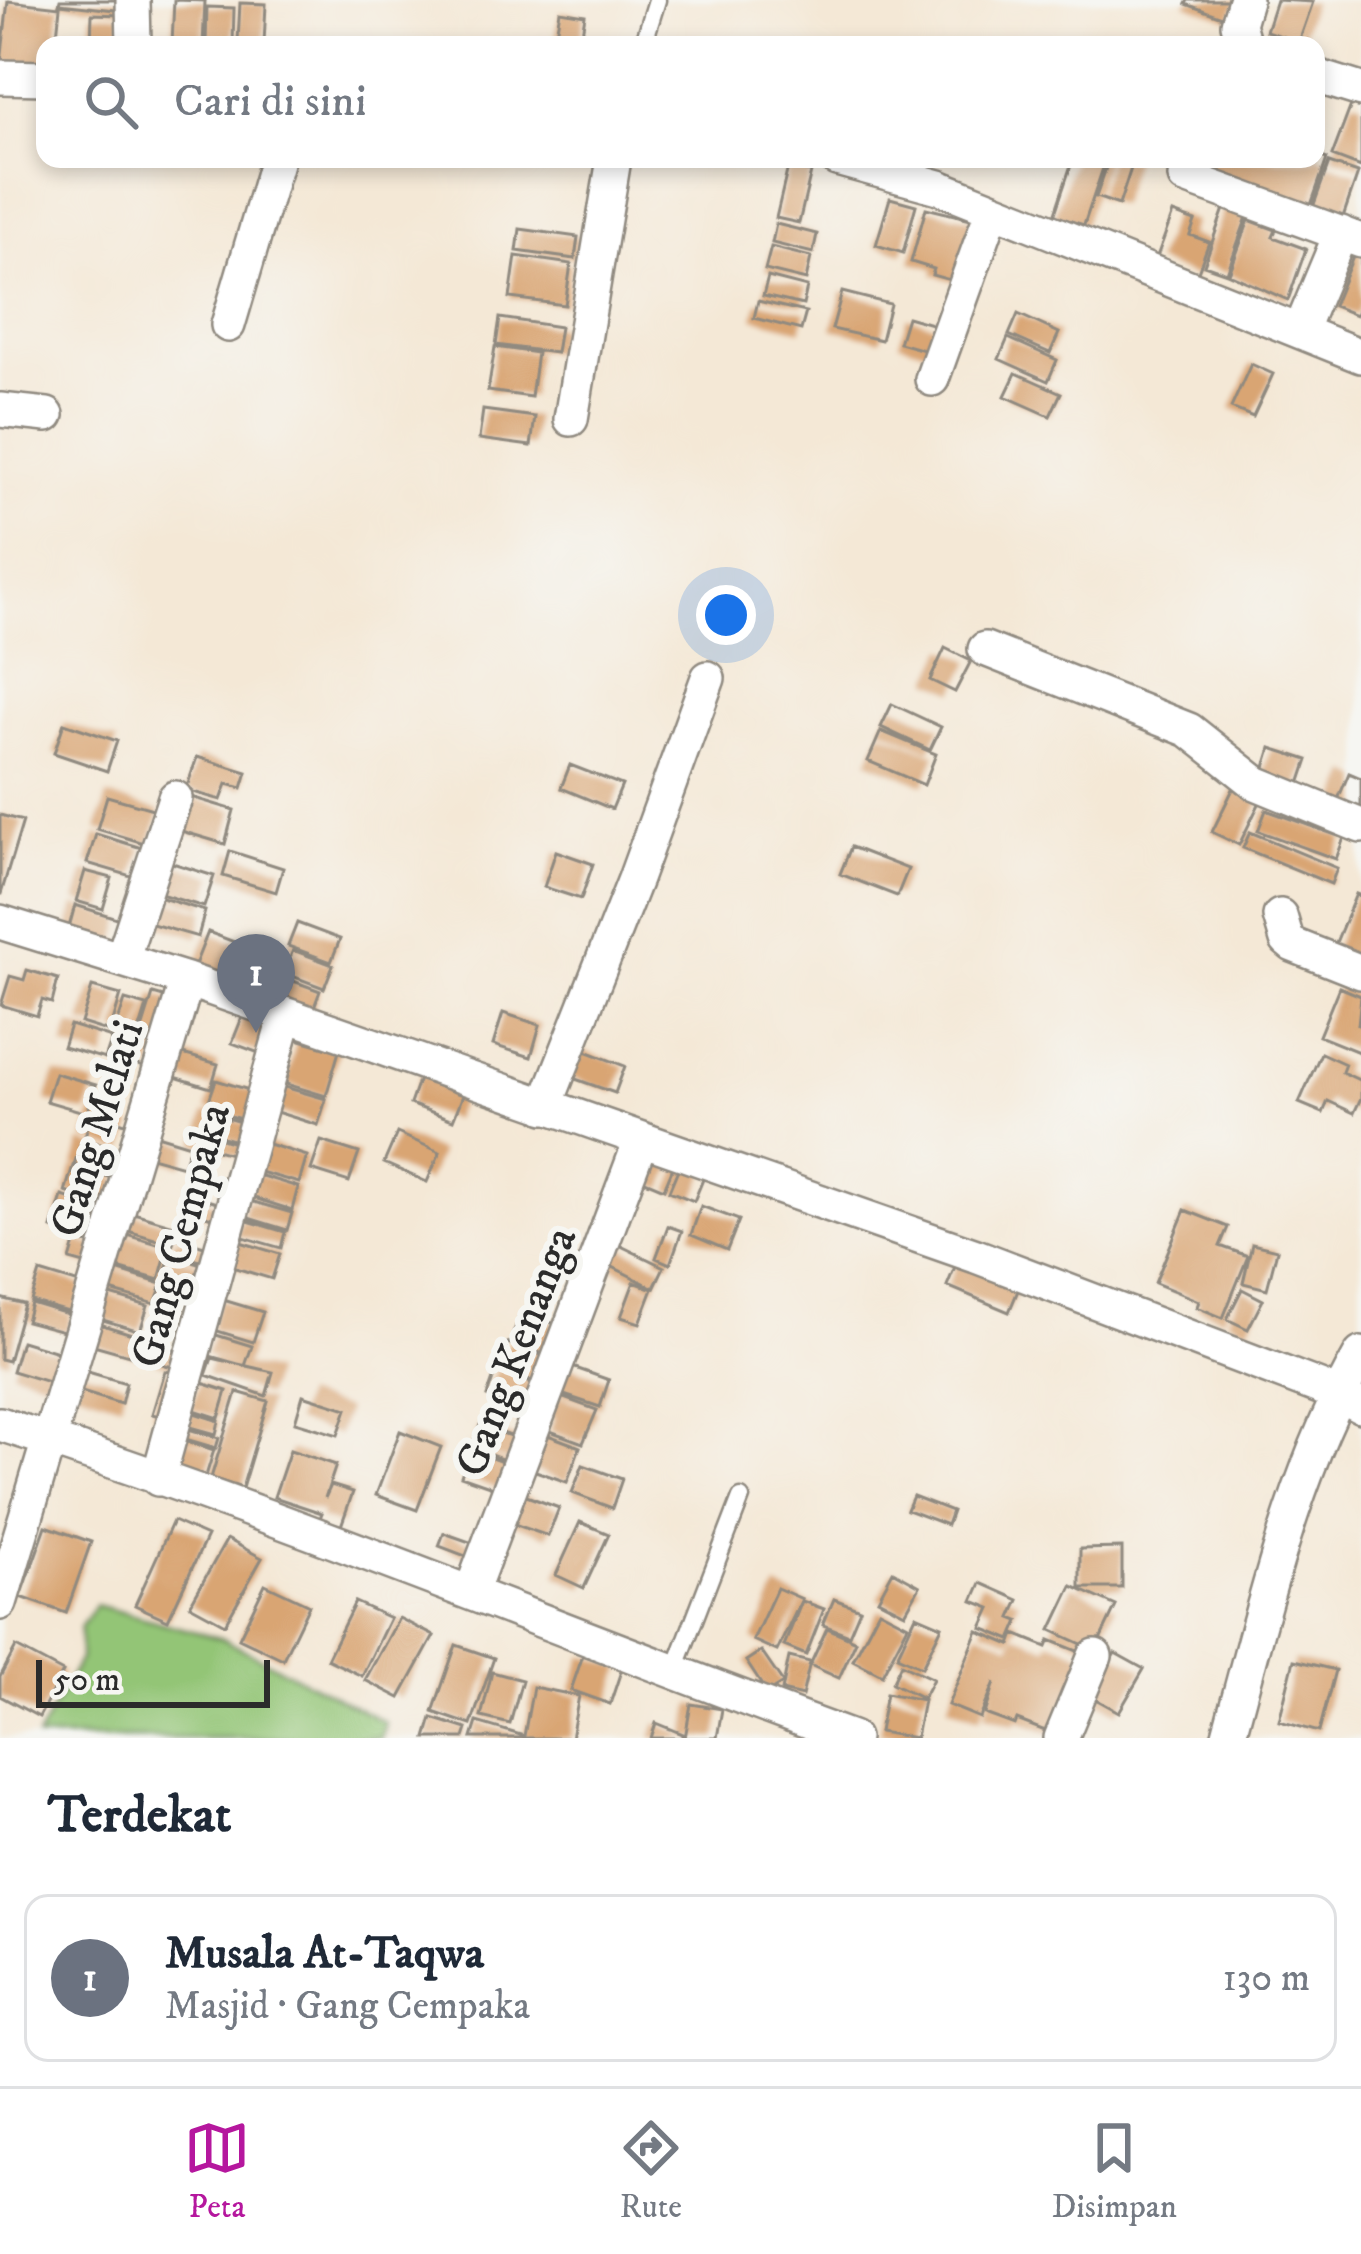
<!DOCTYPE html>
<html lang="id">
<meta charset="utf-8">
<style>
:root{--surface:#fff;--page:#f6f6f7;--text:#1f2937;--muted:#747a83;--line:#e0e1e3;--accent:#b5179e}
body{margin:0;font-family:"IM FELL DW Pica",serif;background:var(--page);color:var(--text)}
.scale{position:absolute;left:36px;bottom:30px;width:234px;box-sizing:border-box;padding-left:12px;border:6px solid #2b2b2b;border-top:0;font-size:33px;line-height:42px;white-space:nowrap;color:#2b2b2b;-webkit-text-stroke:9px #f6f6f2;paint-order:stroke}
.you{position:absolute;left:726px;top:615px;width:42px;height:42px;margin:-30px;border:9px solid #fff;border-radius:50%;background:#1a73e8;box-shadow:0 0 0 18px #1a73e833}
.badge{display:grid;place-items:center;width:78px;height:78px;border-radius:50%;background:var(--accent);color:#fff;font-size:39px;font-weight:700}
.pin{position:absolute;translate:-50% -99px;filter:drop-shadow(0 3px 6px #0008)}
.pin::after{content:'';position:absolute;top:63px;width:42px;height:36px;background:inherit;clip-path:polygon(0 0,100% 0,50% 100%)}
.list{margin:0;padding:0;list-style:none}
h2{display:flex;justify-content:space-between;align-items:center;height:156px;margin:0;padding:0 48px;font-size:51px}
h2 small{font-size:39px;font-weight:400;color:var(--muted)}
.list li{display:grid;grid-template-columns:78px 1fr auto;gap:36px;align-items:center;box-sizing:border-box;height:168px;margin:0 24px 24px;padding:0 24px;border:3px solid var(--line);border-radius:24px}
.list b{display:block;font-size:45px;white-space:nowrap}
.list p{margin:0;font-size:39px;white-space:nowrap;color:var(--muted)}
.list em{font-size:39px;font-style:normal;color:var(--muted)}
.icon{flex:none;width:66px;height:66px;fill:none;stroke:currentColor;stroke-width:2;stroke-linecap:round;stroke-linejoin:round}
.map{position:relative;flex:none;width:1361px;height:1738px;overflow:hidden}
.search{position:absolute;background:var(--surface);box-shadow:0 6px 18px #0003;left:36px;right:36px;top:36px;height:132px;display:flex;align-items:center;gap:30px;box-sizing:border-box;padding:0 42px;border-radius:24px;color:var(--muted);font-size:45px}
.sheet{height:348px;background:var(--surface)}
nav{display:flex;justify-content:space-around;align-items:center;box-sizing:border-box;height:168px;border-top:3px solid var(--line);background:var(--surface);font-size:33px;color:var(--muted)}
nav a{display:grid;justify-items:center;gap:6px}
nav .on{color:var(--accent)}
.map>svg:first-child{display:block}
</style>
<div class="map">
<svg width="1361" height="1738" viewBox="0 0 1361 1738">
<rect width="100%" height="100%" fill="#f6f6f2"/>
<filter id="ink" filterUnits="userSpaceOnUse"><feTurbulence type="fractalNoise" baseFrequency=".00833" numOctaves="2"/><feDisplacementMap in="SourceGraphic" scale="24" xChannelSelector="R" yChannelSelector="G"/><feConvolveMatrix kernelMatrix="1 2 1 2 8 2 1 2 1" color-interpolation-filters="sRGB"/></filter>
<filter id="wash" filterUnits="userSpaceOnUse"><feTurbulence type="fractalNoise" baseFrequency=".004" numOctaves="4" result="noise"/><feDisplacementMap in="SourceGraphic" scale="48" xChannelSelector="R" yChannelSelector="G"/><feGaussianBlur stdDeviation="2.7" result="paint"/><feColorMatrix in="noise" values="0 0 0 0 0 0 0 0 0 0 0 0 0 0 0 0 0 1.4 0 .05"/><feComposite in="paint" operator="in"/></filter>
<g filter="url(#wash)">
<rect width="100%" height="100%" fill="#f4e8d6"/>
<!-- green -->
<path fill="#93c576" stroke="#5f7850" stroke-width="3" d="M95 1605 223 1639 385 1722 381 1738H37L80 1659V1628Z"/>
<g id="blocks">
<!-- building -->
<path fill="#d9a573" d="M60 0H126L125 11 59 4Z
M174 0 205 1 203 45H172Z
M1188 0H1237L1230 20 1186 4Z
M1276 0 1313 2 1299 42 1266 31Z
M8 1 60 7 56 45H45V67L1 62Z
M240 3 266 4 264 43 238 42Z
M207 7 234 8 233 45H206Z
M560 11 585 15 580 45H554Z
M92 14 122 15 121 45H91Z
M1353 100 1361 102V167L1332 156Z
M1316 155 1327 159 1310 208 1199 171 1203 159H1316Z
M1073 159H1106L1084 225 1054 216Z
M1109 159H1134L1119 205 1096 197Z
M1329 163 1358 173 1343 217 1313 207Z
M788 167 811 172 799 223 776 218Z
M890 198 916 205 903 253 876 245Z
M1225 206 1248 214 1227 273 1204 265Z
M926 208 975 220 957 282 932 275 934 269 911 262Z
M1173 213 1195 221 1190 235 1209 242 1196 277 1155 262Z
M1249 220 1276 230 1273 237 1306 249 1288 300 1229 274Z
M776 224 817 234 813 253 772 243Z
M520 229 578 237 575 259 517 251Z
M771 247 811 257 806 280 765 270Z
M1357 247 1361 249V302L1356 315 1333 306Z
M516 256 571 264 565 305 510 298Z
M768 277 807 287 803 305 763 296Z
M842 292 890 304 881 340 832 329Z
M758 301 806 312 801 330 754 318Z
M1018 314 1059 333 1050 353 1009 335Z
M907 317 946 328 938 354 899 343Z
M500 318 560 327 556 353 496 345Z
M1008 338 1057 360 1048 381 999 359Z
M495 347 537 353 531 397 488 391Z
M1251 364 1273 374 1253 417 1231 408Z
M1016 373 1061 393 1050 416 1005 396Z
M483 410 535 417 531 446 479 439Z
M945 648 971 661 955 692 930 680Z
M892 704 941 727 930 750 881 727Z
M64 723 117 741 107 771 54 753Z
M881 731 936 754 924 785 868 761Z
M1271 748 1308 760 1298 790 1262 777Z
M197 757 247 772 242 788 227 784 221 800 186 790Z
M570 765 622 785 612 809 561 788Z
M1349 773 1361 778V812L1334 809Z
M1233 789 1260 802 1239 845 1212 832Z
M181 794 234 810 225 844 171 828Z
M107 796 160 811 150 845 97 829Z
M1266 810 1344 838 1336 859 1258 831Z
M0 815 23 821 1 894H0Z
M1250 832 1337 868 1331 884 1243 848Z
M96 834 142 848 134 877 87 863Z
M851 847 908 869 897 896 840 874Z
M230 851 283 868 276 892 223 876Z
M556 851 593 864 581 899 544 887Z
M166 861 214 876 204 907 157 893Z
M85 871 112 878 103 909 76 901Z
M1356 894 1361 896V970L1330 957Z
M152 895 205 911 198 937 145 922Z
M75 905 123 920 115 945 68 931Z
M297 923 340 939 331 962 288 946Z
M208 932 245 946 230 984 193 970Z
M293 950 333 965 324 988 284 973Z
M27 970 58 979 52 1003 42 1000 37 1016 1 1005 10 976 24 980Z
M272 973 320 991 311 1015 263 997Z
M92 987 121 995 110 1032 81 1023Z
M1339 987 1361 996 1358 1025 1361 1026V1053L1319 1036Z
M153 994 174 1000 161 1045 139 1039Z
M125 1000 147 1006 137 1038 115 1031Z
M245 1010 279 1023 267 1056 232 1043Z
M503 1013 540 1025 531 1057 493 1045Z
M70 1025 112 1038 105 1059 63 1047Z
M297 1039 339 1051 326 1096 286 1084Z
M134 1040 158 1047 151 1069 127 1062Z
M578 1048 625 1066 615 1093 567 1076Z
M172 1051 218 1064 211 1088 165 1074Z
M1321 1053 1345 1064 1342 1072 1361 1081V1098L1354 1113 1328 1101 1323 1113 1299 1103Z
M55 1073 96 1085 87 1113 46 1101Z
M421 1073 465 1090 453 1120 410 1104Z
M216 1080 259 1093 251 1122 206 1109Z
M281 1086 326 1099 318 1125 273 1111Z
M205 1112 251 1125 245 1144 200 1130Z
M92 1113 132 1125 124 1151 84 1139Z
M147 1132 190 1145 183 1166 140 1154Z
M199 1132 244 1146 241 1157 195 1144Z
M397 1133 440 1152 427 1182 384 1163Z
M321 1141 359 1153 349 1182 311 1170Z
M81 1142 124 1155 118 1178 74 1165Z
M265 1143 307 1156 299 1183 256 1171Z
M652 1150 676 1160 664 1189 640 1179Z
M681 1162 706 1172 694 1201 669 1191Z
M73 1166 118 1180 110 1205 65 1192Z
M255 1174 298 1187 292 1210 248 1196Z
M186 1194 224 1205 219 1220 181 1209Z
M62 1196 113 1211 103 1243 52 1228Z
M247 1200 292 1213 287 1230 242 1216Z
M701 1206 739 1220 727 1250 691 1235Z
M1185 1210 1228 1227 1220 1246 1248 1256 1223 1318 1197 1307 1199 1301 1155 1283Z
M127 1211 174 1225 168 1243 121 1229Z
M241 1219 285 1232 281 1248 236 1235Z
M668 1226 682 1231 670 1264 656 1258Z
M121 1233 168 1247 159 1280 111 1266Z
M175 1237 214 1249 210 1264 170 1252Z
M76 1240 101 1248 95 1267 70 1260Z
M237 1241 280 1254 272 1279 229 1266Z
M1252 1244 1277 1250 1267 1289 1243 1283Z
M619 1245 664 1267 654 1288 609 1265Z
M171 1255 212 1267 206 1283 165 1271Z
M959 1257 1021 1283 1009 1312 947 1286Z
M113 1269 162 1284 155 1304 107 1290Z
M40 1272 83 1285 75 1314 31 1301Z
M634 1282 653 1289 640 1323 621 1317Z
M1242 1289 1263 1300 1248 1329 1227 1319Z
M104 1293 148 1306 140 1331 96 1318Z
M0 1298 24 1304 8 1361 0 1359Z
M220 1299 263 1312 253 1342 211 1329Z
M31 1303 71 1315 67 1332 26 1321Z
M521 1312 564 1327 552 1357 510 1342Z
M96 1323 142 1337 136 1357 90 1344Z
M213 1334 252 1346 245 1366 206 1355Z
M21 1341 64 1354 55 1384 12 1371Z
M145 1341 177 1351 172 1367 140 1357Z
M508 1343 550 1358 540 1384 498 1369Z
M212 1358 273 1372 266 1396 206 1375Z
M567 1365 609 1380 600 1407 558 1393Z
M81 1370 126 1383 121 1404 75 1390Z
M496 1370 537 1385 527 1411 487 1396Z
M165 1371 187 1377 174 1420 152 1414Z
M199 1382 227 1391 219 1418 191 1409Z
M237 1392 268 1401 242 1488 211 1478Z
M553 1394 597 1410 583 1443 550 1431 554 1418 545 1415Z
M303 1395 347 1409 338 1435 295 1422Z
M191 1412 219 1421 216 1434 187 1426Z
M480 1425 524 1441 515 1464 471 1448Z
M185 1428 219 1438 216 1448 182 1438Z
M400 1431 441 1447 417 1510 376 1495Z
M540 1432 580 1447 567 1482 527 1468Z
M184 1440 214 1450 206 1476 175 1466Z
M290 1450 336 1465 325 1498 331 1485 353 1492 341 1526 320 1518 322 1513 274 1497Z
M470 1450 513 1466 504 1491 461 1476Z
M583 1465 622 1479 612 1508 572 1493Z
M521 1494 559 1508 548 1536 511 1523Z
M913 1496 952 1511 947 1525 907 1510Z
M173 1521 207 1536 168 1620 135 1605Z
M580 1522 609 1534 584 1588 556 1575Z
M46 1526 91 1542 66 1613 21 1597Z
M444 1533 481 1546 476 1560 439 1546Z
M227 1539 262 1558 225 1624 190 1605Z
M1122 1548V1588H1080V1549Z
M893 1571 920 1586 905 1613 878 1599Z
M981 1583 1019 1600 1011 1618 1019 1621 1011 1640 982 1628 991 1608 973 1601Z
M265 1584 309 1605 283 1659 239 1638Z
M1072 1586 1116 1606 1095 1650 1051 1630Z
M777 1588 802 1599 777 1651 753 1640Z
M834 1599 860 1609 849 1635 823 1625Z
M802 1601 824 1609 806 1655 784 1646Z
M355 1602 390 1618 362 1676 327 1659Z
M879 1610 908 1625 882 1675 853 1660Z
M916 1615 942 1626 922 1667 897 1656Z
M399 1618 434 1636 400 1698 365 1680Z
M827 1628 856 1641 839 1678 810 1665Z
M978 1631 1011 1645 1015 1634 1047 1647 1050 1640 1090 1656 1058 1736 1017 1720 1015 1725 985 1714 995 1682 980 1718 948 1705Z
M456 1645 494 1658 471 1725 433 1712Z
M16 1647 63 1672 39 1717 0 1696V1677Z
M761 1651 783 1683 767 1693 746 1661Z
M1115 1653 1144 1669 1119 1712 1090 1696Z
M583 1655 622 1668 610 1704 571 1690Z
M789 1657 810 1662 802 1696 782 1691Z
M1294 1660 1335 1670 1319 1732 1279 1721Z
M901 1664 933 1679 923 1698 892 1683Z
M492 1672 522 1680 510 1724 481 1717Z
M533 1687 579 1696 571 1738H472L477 1722 524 1736Z
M886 1693 923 1700 916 1738 879 1732Z
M691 1704 722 1709 717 1738H685Z
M432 1718 467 1729 464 1738H426Z
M656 1723 683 1734 682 1738H651Z"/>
</g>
</g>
<g filter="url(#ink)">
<use href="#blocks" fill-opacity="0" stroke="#908a80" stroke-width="3"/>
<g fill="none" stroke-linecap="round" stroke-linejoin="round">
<defs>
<path id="service" d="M643 45 657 0
M674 1672 741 1498"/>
<path id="minor" d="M133 0 134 45
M1244 45 1238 24 1245 0
M1316 76 1361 90
M0 77 45 78
M837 159 939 187 1361 356
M1185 177 1361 241
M228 325 277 159
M1300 331 1341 233
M932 379 993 209
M0 410 47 415
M571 419 614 159
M985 649 1189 730 1256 783 1361 826
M1280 916 1287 940 1293 945 1361 972
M0 922 187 980 976 1256 1338 1394 1361 1406
M122 960 175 798
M545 1107 635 879 708 678
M0 1424C289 1516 568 1635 852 1738
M158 1479 286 1015
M471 1592 641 1140
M0 1603 187 980
M1061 1738 1095 1656
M1228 1738C1264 1607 1293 1473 1361 1354"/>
</defs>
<!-- service casing -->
<use href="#service" stroke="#908a80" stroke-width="21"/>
<!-- minor casing -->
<use href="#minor" stroke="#908a80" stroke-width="38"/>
<!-- service -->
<use href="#service" stroke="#fff" stroke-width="16"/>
<!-- minor -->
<use href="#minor" stroke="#fff" stroke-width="33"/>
</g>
</g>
<g text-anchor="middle" stroke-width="12" stroke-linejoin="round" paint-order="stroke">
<!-- street labels -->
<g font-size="45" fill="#2b2b2b" stroke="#f6f6f2">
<text transform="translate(95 1128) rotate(-73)" y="16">Gang Melati</text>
<text transform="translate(179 1235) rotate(-75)" y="16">Gang Cempaka</text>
<text transform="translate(514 1351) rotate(-69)" y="16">Gang Kenanga</text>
</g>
</g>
</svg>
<div class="scale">50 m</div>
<div class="you"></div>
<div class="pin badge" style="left:256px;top:1033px;background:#6b7280">1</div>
<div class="search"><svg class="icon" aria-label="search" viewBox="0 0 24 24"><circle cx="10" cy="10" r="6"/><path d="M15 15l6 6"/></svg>Cari di sini</div>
</div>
<section class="sheet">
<h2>Terdekat<small></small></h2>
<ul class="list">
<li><span class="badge" style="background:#6b7280">1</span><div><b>Musala At-Taqwa</b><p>Masjid · Gang Cempaka</p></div><em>130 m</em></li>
</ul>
</section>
<nav>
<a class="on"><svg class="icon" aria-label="map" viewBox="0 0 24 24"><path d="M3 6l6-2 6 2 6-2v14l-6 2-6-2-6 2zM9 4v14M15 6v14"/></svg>Peta</a>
<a><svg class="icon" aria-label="directions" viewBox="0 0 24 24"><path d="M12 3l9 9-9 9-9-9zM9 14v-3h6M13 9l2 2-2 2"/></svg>Rute</a>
<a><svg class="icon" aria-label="saved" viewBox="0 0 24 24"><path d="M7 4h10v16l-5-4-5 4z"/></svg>Disimpan</a>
</nav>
